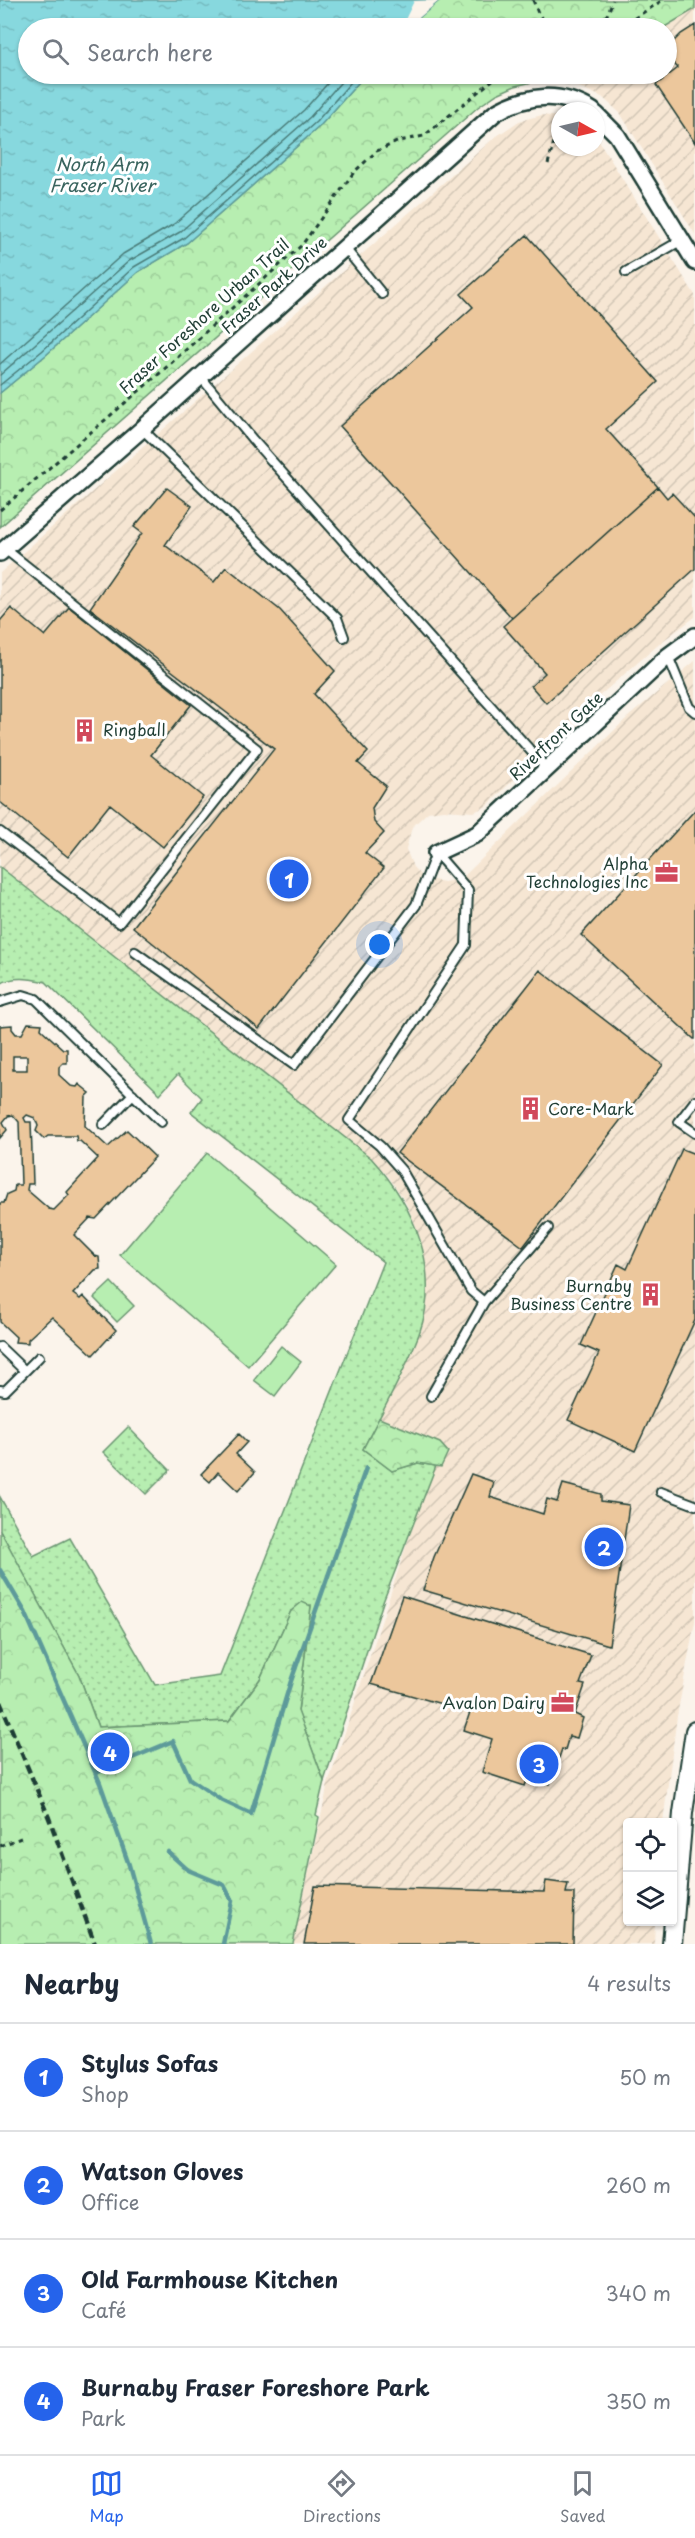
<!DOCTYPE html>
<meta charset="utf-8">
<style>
:root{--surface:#fff;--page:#f2f2f3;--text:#1f2937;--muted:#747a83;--line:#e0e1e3;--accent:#2563eb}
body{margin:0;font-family:"Playpen Sans",sans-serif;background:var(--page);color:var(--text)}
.controls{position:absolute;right:18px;bottom:18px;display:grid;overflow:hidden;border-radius:6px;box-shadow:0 2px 4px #0004}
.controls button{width:54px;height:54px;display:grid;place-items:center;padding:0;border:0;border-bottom:2px solid var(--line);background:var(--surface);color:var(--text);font:30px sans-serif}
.compass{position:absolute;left:551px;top:102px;width:54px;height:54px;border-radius:50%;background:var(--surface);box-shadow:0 2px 4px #0004;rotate:98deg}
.you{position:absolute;left:380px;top:945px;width:21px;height:21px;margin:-15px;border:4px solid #fff;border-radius:50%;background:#1a73e8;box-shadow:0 0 0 9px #1a73e833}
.badge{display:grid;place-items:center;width:39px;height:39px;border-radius:50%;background:var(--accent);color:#fff;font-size:20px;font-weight:700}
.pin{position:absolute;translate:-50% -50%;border:3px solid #fff;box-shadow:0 2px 6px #0006}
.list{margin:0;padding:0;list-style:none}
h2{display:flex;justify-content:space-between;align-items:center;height:78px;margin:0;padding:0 24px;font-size:26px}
h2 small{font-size:20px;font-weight:400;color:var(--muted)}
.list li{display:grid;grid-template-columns:39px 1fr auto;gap:18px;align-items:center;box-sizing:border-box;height:108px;padding:0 24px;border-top:2px solid var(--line)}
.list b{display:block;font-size:22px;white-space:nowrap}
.list p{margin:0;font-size:20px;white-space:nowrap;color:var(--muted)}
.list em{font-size:20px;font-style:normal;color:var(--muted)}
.icon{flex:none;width:33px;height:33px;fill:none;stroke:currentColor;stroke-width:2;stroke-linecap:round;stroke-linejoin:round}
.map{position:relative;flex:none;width:695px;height:1944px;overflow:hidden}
.search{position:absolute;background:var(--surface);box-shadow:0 2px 4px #0004;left:18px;right:18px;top:18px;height:66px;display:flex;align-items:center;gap:15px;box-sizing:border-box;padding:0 21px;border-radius:33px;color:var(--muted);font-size:22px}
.sheet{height:510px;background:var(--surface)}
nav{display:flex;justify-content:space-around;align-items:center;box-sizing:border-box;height:84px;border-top:2px solid var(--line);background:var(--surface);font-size:16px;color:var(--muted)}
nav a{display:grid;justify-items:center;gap:3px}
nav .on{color:var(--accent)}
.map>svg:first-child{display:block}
</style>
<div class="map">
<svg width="695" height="1944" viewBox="0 0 695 1944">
<defs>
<pattern id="industrial-furrows" width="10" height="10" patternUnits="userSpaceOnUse" patternTransform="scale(1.5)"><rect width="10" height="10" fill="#f6e6d3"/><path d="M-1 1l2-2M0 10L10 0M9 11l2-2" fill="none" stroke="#d2c6b6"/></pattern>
<pattern id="grass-dots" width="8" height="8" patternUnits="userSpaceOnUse" patternTransform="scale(1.5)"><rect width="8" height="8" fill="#b7eeb1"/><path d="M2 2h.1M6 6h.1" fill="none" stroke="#9dcd99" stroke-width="1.8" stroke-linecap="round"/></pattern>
<pattern id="forest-crowns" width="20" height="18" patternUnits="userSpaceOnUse" patternTransform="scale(1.5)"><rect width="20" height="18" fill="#b7eeb1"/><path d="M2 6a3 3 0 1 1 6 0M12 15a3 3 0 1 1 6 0" fill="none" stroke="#9dcd99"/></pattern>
<pattern id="water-ripples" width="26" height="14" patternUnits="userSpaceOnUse" patternTransform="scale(1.5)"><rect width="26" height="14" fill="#87d8de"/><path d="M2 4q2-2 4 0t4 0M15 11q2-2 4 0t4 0" fill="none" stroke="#74babf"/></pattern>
</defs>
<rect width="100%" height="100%" fill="#fbf4eb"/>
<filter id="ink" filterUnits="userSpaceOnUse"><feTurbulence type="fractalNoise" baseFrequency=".0167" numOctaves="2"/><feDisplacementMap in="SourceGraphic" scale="12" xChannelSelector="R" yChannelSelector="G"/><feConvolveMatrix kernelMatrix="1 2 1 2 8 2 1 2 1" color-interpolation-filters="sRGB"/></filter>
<g filter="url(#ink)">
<!-- industrial -->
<path fill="url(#industrial-furrows)" d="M695 9V234L620 113 602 97 572 84 589 74H666V28H663Z
M542 115 560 117V147H596L597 138 695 295V617L664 640 591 703 487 806 474 812 443 810 428 812 412 827 406 849 413 867 423 878 444 882 461 879 628 717 695 661V1621L677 1716 663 1822H628V1922H655L654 1944H293L328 1784 440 1443 379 1418 419 1333 426 1307 425 1258 417 1229 406 1203 389 1177 371 1158 0 867V573L494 138 519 121Z"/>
<!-- grass -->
<path fill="url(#grass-dots)" stroke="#6b9672" stroke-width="1.5" d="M0 867 371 1158C414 1205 442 1270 419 1334 404 1374 382 1412 363 1449L392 1471 418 1463 436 1466 383 1602 324 1781 298 1712 311 1605 291 1611 260 1679 229 1721 98 1727 79 1675 0 1530V1497L33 1556 70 1538 155 1685 220 1676 383 1262 191 1112 202 1098 178 1074 160 1094 46 982C31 979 14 975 0 984Z
M128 1427 170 1470 146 1494 103 1452Z"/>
<!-- forest -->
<path fill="url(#forest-crowns)" stroke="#6b9672" stroke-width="1.5" d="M440 0H695V9L663 28H407Z
M366 74H589L572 84 537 81 515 86 497 94 478 107 0 527V393L46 355 138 272 187 243 320 126Z
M379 1418 440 1443 448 1452 441 1467 418 1463 392 1471 363 1449Z
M0 1530 79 1675 98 1727 229 1721 260 1679 291 1611 302 1602 311 1606 298 1711 324 1781 316 1815 319 1817 293 1944H0Z"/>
<!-- pitch -->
<path fill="#b7eeb1" stroke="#6b9672" stroke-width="1.5" d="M207 1153 336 1264 248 1366 120 1255Z
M111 1282 134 1306 117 1322 94 1298Z
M281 1346 301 1362 275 1396 254 1380Z"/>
<!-- water -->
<path fill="url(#water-ripples)" stroke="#5d9a9a" stroke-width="1.5" d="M0 0H440L407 28H28V74H366L320 126 187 243 138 272 46 355 0 393Z"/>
<!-- pier -->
<path fill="#fbf4eb" d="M440 0 407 28H401L414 1Z"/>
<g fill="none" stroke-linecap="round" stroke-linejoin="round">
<!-- shore -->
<path stroke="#497b78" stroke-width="1.5" d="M0 364 123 254 174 224 304 110 336 74
M0 375 129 261 180 232 310 117 348 74
M0 385 42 351 134 267 184 238 316 122 358 74"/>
<!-- stream -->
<path stroke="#5d9a9a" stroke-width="4.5" d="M0 1570 25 1612 100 1783 129 1865 151 1944
M96 1773 173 1741 190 1779 221 1800 251 1814 291 1681 366 1468
M168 1852 188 1870 224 1885 232 1901 223 1944"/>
</g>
<!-- building -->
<path fill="#ecc79c" stroke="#1f3d34" stroke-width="1.5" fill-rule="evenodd" d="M695 25V143L656 85 678 68 671 61 670 45 681 34Z
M527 235 658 382 606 429 658 487 512 618 340 426 473 307 461 294Z
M658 487 667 498 672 493 695 518V569L546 703 531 686 545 673 503 626Z
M167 488 192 506 165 545 214 582 226 567 280 610 335 671 314 694 368 752 358 763 386 786 372 808 374 822 384 833 365 853 384 868 259 1029 133 927 274 749 90 608 142 533 134 527Z
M69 607 191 705 151 755 203 797 163 847 110 804 68 857 0 802V621L11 608 45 636Z
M695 810V1039H694L581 935Z
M540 970 663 1065 523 1247 397 1153Z
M28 1023 42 1024 41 1029 63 1049H67V1063H63L59 1067V1075L71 1086 77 1087 79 1084 90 1093 86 1097 85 1126 108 1147 127 1130 155 1157 96 1219 90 1218 74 1235 95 1256 99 1257 100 1269 95 1270 73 1294 80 1299 83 1296 116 1330 93 1355 52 1317 28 1339V1343L15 1342 16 1337 0 1322V1203H4L7 1194 14 1191 15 1185H21L19 1122 13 1115 8 1116 3 1122 7 1130 0 1138V1026L12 1025V1029L16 1034H22ZM13 1056H27V1070H13ZM27 1115 35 1118 38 1126 36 1131 44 1139 48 1136H76L77 1141H80L98 1158 67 1192 69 1195 54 1210 49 1209 27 1190 28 1184H33L31 1122H26L24 1118Z
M682 1149 695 1154V1320L635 1451 568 1420 599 1353 581 1345 618 1264 627 1269Z
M239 1434 247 1442 236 1454 255 1472 238 1491 218 1472 210 1482 201 1474Z
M471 1474 494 1482 490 1497 543 1514 547 1499 557 1502 563 1484 601 1494V1501L629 1505 609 1645 423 1590 434 1557Z
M402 1596 591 1655 580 1684 585 1685 575 1714 583 1718 577 1738 569 1736 565 1750 562 1749 550 1784 528 1777 525 1786 482 1772 492 1739 464 1730 470 1712 371 1684Z
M546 1881 568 1884 566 1893H574L573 1944H304L315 1886 544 1892Z"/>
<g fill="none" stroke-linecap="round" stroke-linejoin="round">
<defs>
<path id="service" d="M344 247 382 294
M626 272 682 240
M200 376 253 440 547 769
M142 429 337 618 344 637
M668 656 689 707 695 712
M0 832 119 923 257 749 5 549
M135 952 294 1065 416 905 436 853 468 890 466 945 349 1120 380 1146 402 1171 471 1291 484 1302 431 1396
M0 1002 23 995 36 999 161 1122
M695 1101 679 1122 695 1133
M103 1125 133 1094
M484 1302 548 1228
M0 1347 25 1371
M0 1390 5 1391 39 1357
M661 1492 695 1505"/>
<path id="minor" d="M596 114 617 135 695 262
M0 553 142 429 495 113C527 94 561 91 593 111
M436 853 477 834 668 656 695 636"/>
<path id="tertiary" d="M672 1944 683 1813 695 1731"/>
</defs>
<!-- service casing -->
<use href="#service" stroke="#1f3d34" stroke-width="12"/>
<!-- minor casing -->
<use href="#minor" stroke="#1f3d34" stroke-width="20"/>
<!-- tertiary casing -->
<use href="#tertiary" stroke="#1f3d34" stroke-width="22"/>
<!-- path -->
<path stroke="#1f3d34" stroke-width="3" stroke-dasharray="4.5 4.5" stroke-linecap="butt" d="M533 0 538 13 548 28
M591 28 607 15 613 0
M619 28 663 0
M557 81 559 74
M548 164 559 123
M0 510 160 373 302 245 354 172 377 151 399 141 424 136 500 74
M0 1846 21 1838"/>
<!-- service -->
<use href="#service" stroke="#fff" stroke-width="8"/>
<!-- minor -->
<use href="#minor" stroke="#fff" stroke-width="15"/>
<!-- tertiary -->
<use href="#tertiary" stroke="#fff" stroke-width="18"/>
<!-- rail -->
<path stroke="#1f3d34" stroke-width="4.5" stroke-dasharray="9 4.5" stroke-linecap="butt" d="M0 1702 49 1818 95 1944"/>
</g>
</g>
<!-- icons -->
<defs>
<symbol id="building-bare" viewBox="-9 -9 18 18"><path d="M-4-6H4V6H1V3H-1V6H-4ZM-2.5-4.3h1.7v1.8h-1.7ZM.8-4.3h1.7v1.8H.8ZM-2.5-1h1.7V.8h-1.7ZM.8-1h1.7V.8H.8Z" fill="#d1495b" stroke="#fff" stroke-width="2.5" paint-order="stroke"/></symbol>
<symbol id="office-bare" viewBox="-9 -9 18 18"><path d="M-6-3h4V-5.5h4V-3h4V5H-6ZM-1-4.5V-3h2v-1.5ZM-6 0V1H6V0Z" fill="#d1495b" stroke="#fff" stroke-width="2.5" paint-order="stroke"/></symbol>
</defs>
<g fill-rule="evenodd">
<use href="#building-bare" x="68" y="714" width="33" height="33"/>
<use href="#office-bare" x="650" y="856" width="33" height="33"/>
<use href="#building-bare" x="514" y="1092" width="33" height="33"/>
<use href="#building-bare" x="634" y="1278" width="33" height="33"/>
<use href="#office-bare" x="546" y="1686" width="33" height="33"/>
</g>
<g text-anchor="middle" stroke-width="6" stroke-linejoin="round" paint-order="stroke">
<!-- street labels -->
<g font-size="16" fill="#1f3d34" stroke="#fff">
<text transform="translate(274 285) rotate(-42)" y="6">Fraser Park Drive</text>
<text transform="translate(204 316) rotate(-42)" y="6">Fraser Foreshore Urban Trail</text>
<text transform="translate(556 736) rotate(-43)" y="6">Riverfront Gate</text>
</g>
<!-- poi labels -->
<g font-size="16" fill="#1f3d34" stroke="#fff" text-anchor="end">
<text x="103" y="736" text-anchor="start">Ringball</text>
<text x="648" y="870">Alpha<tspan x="648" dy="18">Technologies Inc</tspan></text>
<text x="548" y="1115" text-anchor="start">Core-Mark</text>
<text x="632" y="1292">Burnaby<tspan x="632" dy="18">Business Centre</tspan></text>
<text x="545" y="1709">Avalon Dairy</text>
</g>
<!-- water labels -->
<g font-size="18" font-style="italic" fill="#39645e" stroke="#fff">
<text x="102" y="171">North Arm<tspan x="102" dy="21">Fraser River</tspan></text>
</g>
</g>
</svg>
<div class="controls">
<button><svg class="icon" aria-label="locate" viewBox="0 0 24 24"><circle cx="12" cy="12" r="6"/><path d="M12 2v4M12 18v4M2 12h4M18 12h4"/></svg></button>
<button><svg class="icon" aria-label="layers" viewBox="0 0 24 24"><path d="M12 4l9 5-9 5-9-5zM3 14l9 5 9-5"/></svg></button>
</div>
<svg class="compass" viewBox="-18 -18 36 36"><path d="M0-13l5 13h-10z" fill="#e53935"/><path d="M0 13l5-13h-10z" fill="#747a83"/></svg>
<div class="you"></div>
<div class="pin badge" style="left:289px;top:879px">1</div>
<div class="pin badge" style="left:604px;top:1547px">2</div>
<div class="pin badge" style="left:539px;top:1764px">3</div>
<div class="pin badge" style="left:110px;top:1752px">4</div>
<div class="search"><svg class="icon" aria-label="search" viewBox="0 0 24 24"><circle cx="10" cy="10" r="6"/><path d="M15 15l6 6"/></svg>Search here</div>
</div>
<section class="sheet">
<h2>Nearby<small>4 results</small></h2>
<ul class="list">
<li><span class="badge">1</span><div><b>Stylus Sofas</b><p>Shop</p></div><em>50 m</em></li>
<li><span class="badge">2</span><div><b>Watson Gloves</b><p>Office</p></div><em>260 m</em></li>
<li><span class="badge">3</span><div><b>Old Farmhouse Kitchen</b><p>Café</p></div><em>340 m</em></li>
<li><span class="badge">4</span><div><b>Burnaby Fraser Foreshore Park</b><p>Park</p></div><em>350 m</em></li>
</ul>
</section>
<nav>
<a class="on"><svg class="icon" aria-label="map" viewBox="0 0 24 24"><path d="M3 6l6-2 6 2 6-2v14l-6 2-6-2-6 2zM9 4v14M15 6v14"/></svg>Map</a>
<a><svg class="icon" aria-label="directions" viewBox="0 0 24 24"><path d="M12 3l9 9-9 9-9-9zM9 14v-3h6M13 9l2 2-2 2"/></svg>Directions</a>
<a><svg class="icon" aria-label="saved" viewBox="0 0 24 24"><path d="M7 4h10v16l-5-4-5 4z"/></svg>Saved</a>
</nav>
